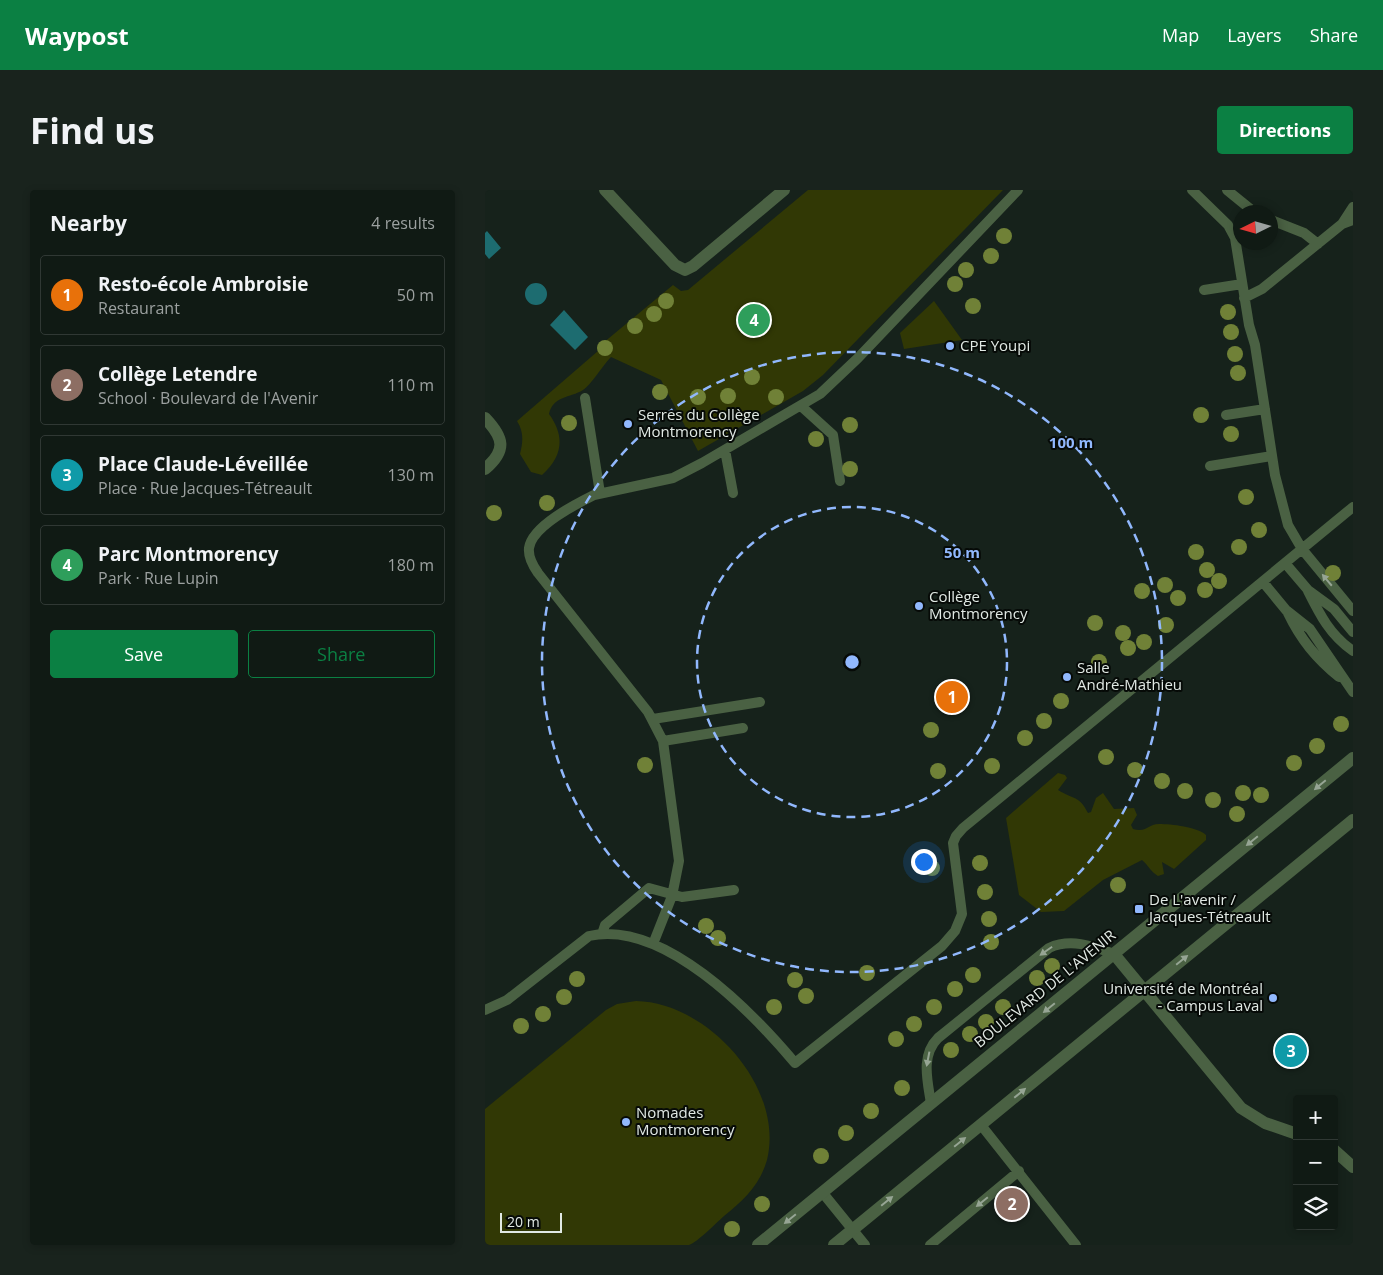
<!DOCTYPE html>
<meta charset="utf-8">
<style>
:root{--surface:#101a14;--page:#19231d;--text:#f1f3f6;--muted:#9ca1a0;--line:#303834;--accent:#0b8043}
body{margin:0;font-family:"Open Sans",sans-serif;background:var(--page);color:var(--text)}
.controls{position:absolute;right:15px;bottom:15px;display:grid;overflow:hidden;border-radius:5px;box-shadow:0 2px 8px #0003}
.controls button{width:45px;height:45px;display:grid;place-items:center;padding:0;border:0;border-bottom:1px solid var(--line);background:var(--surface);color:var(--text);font:25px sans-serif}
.compass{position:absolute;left:748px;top:15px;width:45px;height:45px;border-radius:50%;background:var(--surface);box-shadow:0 2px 8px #0003;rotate:265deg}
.scale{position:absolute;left:15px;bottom:12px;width:62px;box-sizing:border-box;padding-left:5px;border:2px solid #e1e9e4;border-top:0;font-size:14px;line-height:18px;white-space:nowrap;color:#e1e9e4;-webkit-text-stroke:4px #060a07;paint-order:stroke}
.you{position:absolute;left:438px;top:671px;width:18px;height:18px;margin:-12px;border:4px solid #fff;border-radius:50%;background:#1a73e8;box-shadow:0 0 0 8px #1a73e833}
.badge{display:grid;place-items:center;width:32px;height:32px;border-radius:50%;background:var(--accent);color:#fff;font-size:16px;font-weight:700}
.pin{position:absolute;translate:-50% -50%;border:2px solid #fff;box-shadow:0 1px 5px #0006}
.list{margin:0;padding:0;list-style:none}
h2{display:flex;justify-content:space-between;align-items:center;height:65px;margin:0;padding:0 20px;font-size:21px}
h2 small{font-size:16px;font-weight:400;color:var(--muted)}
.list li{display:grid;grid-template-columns:32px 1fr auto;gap:15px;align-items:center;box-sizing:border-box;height:80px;margin:0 10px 10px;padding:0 10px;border:1px solid var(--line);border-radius:5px}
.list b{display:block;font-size:19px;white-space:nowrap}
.list p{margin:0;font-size:16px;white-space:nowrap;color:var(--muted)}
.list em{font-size:16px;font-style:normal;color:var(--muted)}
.actions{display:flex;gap:10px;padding:15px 20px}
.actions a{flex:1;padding:11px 0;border:1px solid var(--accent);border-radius:5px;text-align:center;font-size:18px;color:var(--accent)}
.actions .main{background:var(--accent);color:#fff}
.icon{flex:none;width:28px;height:28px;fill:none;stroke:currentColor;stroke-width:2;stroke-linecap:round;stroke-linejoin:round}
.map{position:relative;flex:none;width:868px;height:1055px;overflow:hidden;border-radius:5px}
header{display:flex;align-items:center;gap:30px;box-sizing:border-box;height:70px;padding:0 25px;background:var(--accent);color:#fff}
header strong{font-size:24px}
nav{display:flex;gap:28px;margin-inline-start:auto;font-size:18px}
.intro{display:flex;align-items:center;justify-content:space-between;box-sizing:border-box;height:120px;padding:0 30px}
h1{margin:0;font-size:35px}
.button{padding:12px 22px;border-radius:5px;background:var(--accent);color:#fff;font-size:18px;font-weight:700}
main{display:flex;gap:30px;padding:0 30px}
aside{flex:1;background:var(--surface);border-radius:5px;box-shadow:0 2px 8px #0003}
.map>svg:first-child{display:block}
</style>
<header>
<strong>Waypost</strong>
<nav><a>Map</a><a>Layers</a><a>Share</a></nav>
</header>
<div class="intro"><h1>Find us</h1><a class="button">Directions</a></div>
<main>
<aside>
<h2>Nearby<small>4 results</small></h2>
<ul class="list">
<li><span class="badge" style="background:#e8710a">1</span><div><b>Resto-école Ambroisie</b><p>Restaurant</p></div><em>50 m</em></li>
<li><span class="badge" style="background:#8d6e63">2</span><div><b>Collège Letendre</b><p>School · Boulevard de l'Avenir</p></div><em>110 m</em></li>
<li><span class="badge" style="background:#0f9aa8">3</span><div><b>Place Claude-Léveillée</b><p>Place · Rue Jacques-Tétreault</p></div><em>130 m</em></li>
<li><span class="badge" style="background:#2e9e5b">4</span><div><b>Parc Montmorency</b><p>Park · Rue Lupin</p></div><em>180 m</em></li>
</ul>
<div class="actions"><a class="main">Save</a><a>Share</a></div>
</aside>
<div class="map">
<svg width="868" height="1055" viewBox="0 0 868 1055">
<rect width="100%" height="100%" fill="#16221b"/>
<!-- green -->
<path fill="#313805" d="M323 0H518L338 185 318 201 213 261 176 190 126 167C119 174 105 196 98 200 85 208 68 206 64 224 80 246 78 266 57 285L46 282 35 264C38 252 39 242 32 231L113 161 112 158 188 95 196 101 203 100Z
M449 111 477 150 419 159 415 143Z
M573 583 580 585 582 588 573 600C589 610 594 605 603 623L606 622 611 608 618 603 629 619 649 618 652 625 646 635 648 639C663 643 662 634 674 634 686 634 713 637 721 645V650L689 679 677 672 679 684 673 686C666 682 663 675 657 670L618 690 579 721 556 722 534 705 521 628Z
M151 811C222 812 300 897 282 970 275 995 258 1011 239 1026 231 1033 213 1052 204 1055 193 1055 168 1055 155 1055 103 1055 52 1055 0 1055V919L121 820 132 814Z"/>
<!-- water -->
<path fill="#1d6c70" d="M2 41 16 58 4 69 0 64V43Z
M40 104a11 11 0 1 1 22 0a11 11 0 1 1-22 0Z
M79 120 103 147 90 160 65 135Z"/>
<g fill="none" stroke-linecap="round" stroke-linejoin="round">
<!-- service -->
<path stroke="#4a6143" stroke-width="10" d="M707 0 743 35 750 48 764 135 770 155 790 285 803 335 817 359 868 421
M742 0 769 22
M786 30 819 43 833 54
M857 34 868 17
M719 100 757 94
M759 108 777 99 857 34 868 30
M100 208 115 303
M316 216 348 245 355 291
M741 225 780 219
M240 260 248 303
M725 276 787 266
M800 373 823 400 849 419 868 442
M778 392 801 420 825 439 868 502
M823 401C835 425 845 445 868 461
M803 423C816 450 831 468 854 487
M168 529 275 512
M178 551 258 538
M117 744 120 735 164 698 197 707 249 700
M168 754 187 706 194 671 178 551 163 522 53 383C48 376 43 367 44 358 47 336 91 314 109 305L188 288 217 273 335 204 373 168 533 0
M0 820 22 810 104 746C178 729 267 822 310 873L457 756 470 741 477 724 468 653 471 646 478 638 868 317
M446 914C443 892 435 866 453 848L564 758C586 748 607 756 629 764
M496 935 591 1055
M337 1002 380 1055
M445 1055 534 981"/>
<!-- minor -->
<path stroke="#4a6143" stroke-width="12" d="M120 0 190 75 200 80 208 76 299 0
M0 228C19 248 22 260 0 279"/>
<!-- tertiary -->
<path stroke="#4a6143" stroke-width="12" d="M629 764 756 918 780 933 812 944
M849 960 868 977
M273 1055 868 568
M349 1055 868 630"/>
</g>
<!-- trees -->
<g fill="#708137">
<circle cx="519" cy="46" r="8"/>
<circle cx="506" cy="66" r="8"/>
<circle cx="481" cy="80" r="8"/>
<circle cx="470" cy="94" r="8"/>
<circle cx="181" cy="111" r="8"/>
<circle cx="488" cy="116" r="8"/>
<circle cx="743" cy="122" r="8"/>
<circle cx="169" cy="124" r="8"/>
<circle cx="150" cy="136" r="8"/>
<circle cx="746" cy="142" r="8"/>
<circle cx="120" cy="158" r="8"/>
<circle cx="750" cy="164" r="8"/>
<circle cx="753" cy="183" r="8"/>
<circle cx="267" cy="187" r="8"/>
<circle cx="175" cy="202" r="8"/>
<circle cx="243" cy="206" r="8"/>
<circle cx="213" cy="207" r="8"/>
<circle cx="291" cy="207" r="8"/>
<circle cx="716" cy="225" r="8"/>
<circle cx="84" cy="233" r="8"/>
<circle cx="365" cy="235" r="8"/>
<circle cx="746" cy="244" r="8"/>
<circle cx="331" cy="249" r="8"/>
<circle cx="365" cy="279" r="8"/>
<circle cx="761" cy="307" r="8"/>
<circle cx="62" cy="313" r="8"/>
<circle cx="9" cy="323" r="8"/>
<circle cx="774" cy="340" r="8"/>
<circle cx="754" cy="357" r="8"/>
<circle cx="711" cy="362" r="8"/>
<circle cx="722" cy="380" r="8"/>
<circle cx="848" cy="383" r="8"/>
<circle cx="734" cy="391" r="8"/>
<circle cx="680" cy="395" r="8"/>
<circle cx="720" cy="400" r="8"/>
<circle cx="657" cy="401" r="8"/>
<circle cx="693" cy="408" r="8"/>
<circle cx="610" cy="433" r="8"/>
<circle cx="681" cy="435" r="8"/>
<circle cx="638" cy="443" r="8"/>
<circle cx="659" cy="452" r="8"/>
<circle cx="643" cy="458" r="8"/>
<circle cx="614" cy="472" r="8"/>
<circle cx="576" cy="511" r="8"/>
<circle cx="559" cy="531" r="8"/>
<circle cx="856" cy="534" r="8"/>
<circle cx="446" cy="540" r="8"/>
<circle cx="540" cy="548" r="8"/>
<circle cx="832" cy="556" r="8"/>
<circle cx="621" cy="567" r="8"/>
<circle cx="809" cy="573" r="8"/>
<circle cx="160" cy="575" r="8"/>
<circle cx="507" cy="576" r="8"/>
<circle cx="650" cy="580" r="8"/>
<circle cx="453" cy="581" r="8"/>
<circle cx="677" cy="591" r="8"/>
<circle cx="700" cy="601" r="8"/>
<circle cx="758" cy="603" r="8"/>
<circle cx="776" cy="605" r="8"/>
<circle cx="728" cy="610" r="8"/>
<circle cx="752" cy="624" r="8"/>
<circle cx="495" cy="673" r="8"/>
<circle cx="447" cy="678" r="8"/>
<circle cx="633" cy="695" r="8"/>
<circle cx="500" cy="702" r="8"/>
<circle cx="504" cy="729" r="8"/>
<circle cx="221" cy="736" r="8"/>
<circle cx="233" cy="748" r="8"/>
<circle cx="506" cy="752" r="8"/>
<circle cx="567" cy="776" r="8"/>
<circle cx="382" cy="783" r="8"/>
<circle cx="488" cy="785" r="8"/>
<circle cx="552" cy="788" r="8"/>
<circle cx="92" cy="789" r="8"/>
<circle cx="310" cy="790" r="8"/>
<circle cx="470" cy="799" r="8"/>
<circle cx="321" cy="806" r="8"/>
<circle cx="79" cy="807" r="8"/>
<circle cx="289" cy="817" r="8"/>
<circle cx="449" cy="817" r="8"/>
<circle cx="518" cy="817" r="8"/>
<circle cx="58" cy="824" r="8"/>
<circle cx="501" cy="832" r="8"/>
<circle cx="429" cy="834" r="8"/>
<circle cx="36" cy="836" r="8"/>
<circle cx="485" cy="844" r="8"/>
<circle cx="411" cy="849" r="8"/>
<circle cx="466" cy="860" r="8"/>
<circle cx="417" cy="898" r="8"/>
<circle cx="386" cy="921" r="8"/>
<circle cx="361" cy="943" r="8"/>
<circle cx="336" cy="966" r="8"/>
<circle cx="277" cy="1014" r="8"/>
<circle cx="247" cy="1039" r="8"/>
</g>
<!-- one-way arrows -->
<defs><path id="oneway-solid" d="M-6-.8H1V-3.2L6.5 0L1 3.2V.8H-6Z" transform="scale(1.25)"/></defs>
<g fill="#96a594">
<use href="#oneway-solid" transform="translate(842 390) rotate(-130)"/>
<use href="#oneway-solid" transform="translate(835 595) rotate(140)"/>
<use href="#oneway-solid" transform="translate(767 651) rotate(141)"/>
<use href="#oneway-solid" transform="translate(561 761) rotate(145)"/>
<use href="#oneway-solid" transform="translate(697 770) rotate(-39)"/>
<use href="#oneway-solid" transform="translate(564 818) rotate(141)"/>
<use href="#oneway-solid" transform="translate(443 869) rotate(101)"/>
<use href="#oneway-solid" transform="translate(535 903) rotate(-40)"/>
<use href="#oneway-solid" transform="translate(475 952) rotate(-39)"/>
<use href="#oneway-solid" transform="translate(402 1011) rotate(-39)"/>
<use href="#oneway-solid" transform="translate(497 1012) rotate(141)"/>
<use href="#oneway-solid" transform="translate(305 1029) rotate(141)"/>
</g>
<!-- distance rings -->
<g fill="none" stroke="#91b8fd" stroke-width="2.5" stroke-dasharray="9 6">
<circle cx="367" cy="472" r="155"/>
<circle cx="367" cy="472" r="310"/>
</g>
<!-- markers -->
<g fill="#91b8fd" stroke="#060a07" stroke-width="2">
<circle cx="465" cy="156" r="5"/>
<circle cx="143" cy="234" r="5"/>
<circle cx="434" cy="416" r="5"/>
<circle cx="582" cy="487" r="5"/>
<rect x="649" y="714" width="10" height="10" rx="2.5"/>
<circle cx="788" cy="808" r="5"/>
<circle cx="141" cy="932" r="5"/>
</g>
<g text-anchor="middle" stroke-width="4" stroke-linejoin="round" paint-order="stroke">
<!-- poi labels -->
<g font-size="15" fill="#e1e9e4" stroke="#060a07" text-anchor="start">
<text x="475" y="161">CPE Youpi</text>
<text x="153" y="230">Serres du Collège<tspan x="153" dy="17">Montmorency</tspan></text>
<text x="444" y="412">Collège<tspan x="444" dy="17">Montmorency</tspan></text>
<text x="592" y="483">Salle<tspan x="592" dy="17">André-Mathieu</tspan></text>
<text x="664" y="715">De L'avenir /<tspan x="664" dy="17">Jacques-Tétreault</tspan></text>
<text x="778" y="804" text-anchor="end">Université de Montréal<tspan x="778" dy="17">- Campus Laval</tspan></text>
<text x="151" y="928">Nomades<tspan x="151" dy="17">Montmorency</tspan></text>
</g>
<!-- street labels -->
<g font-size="15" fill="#e1e9e4" stroke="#060a07">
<text transform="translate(560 799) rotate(-39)" y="5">BOULEVARD DE L'AVENIR</text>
</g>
</g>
<circle cx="367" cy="472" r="8" fill="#91b8fd" stroke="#060a07" stroke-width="2.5"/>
<g font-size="15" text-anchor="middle" font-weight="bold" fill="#91b8fd" stroke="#060a07" stroke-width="4" stroke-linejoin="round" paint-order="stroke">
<text x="586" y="258">100 m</text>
<text x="477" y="368">50 m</text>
</g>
</svg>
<div class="controls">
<button>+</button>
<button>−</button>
<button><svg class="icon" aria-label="layers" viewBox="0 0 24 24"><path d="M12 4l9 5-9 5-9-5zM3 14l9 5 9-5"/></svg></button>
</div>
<svg class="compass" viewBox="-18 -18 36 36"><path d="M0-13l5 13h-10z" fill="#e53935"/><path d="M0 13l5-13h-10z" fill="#9ca1a0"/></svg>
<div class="scale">20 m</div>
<div class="you"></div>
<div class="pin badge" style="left:467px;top:507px;background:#e8710a">1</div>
<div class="pin badge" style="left:527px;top:1014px;background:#8d6e63">2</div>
<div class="pin badge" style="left:806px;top:861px;background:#0f9aa8">3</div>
<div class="pin badge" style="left:269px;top:130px;background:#2e9e5b">4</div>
</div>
</main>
